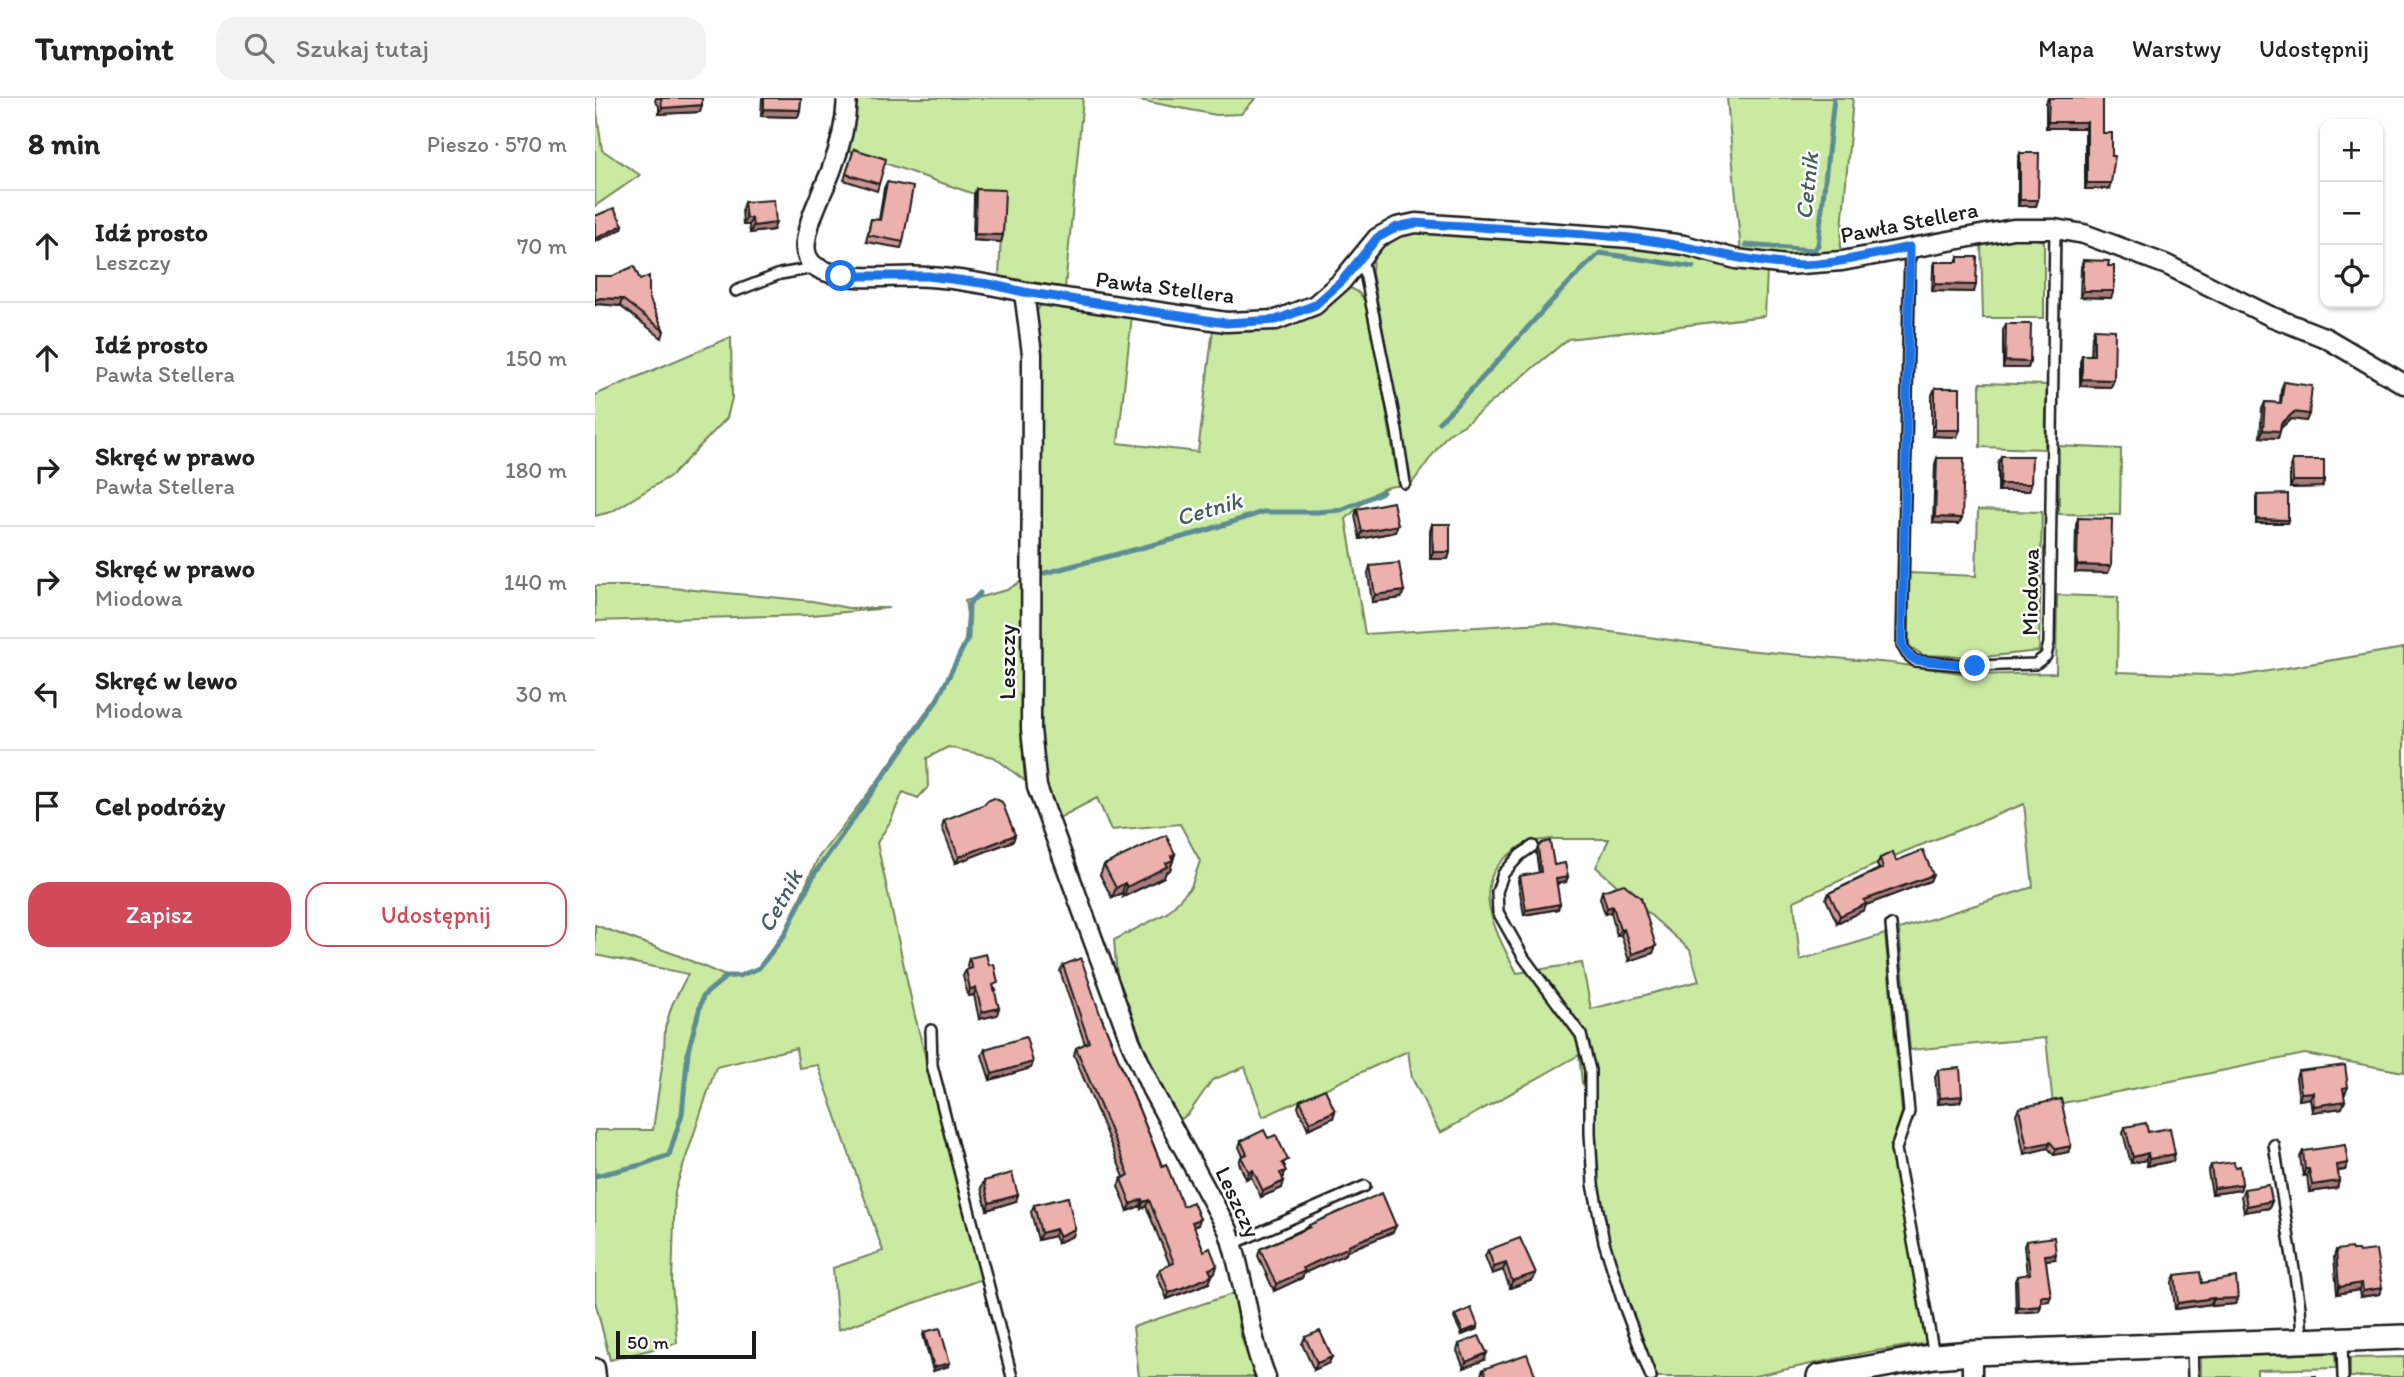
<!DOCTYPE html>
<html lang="pl">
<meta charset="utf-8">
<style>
:root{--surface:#fff;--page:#f2f2f2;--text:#222;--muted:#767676;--line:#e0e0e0;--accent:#d1495b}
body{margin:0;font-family:Itim,sans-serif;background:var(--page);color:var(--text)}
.controls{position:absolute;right:21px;top:21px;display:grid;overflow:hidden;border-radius:14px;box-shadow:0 2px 5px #0004}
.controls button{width:63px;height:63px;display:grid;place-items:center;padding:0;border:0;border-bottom:2px solid var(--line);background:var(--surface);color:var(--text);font:35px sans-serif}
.scale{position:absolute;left:21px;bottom:18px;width:140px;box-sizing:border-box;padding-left:7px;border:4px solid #1c1c1c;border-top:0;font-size:19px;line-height:24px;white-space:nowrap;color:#1c1c1c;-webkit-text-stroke:5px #fff;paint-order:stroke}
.stop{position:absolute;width:21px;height:21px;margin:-16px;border:5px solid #1a73e8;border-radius:50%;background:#fff}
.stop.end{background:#1a73e8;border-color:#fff;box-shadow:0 2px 7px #0008}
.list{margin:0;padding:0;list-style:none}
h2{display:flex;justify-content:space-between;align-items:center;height:91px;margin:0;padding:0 28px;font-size:30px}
h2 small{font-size:23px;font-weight:400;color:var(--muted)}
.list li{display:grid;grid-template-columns:46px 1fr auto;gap:21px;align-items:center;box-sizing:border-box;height:112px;padding:0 28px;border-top:2px solid var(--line)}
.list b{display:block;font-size:26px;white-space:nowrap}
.list p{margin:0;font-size:23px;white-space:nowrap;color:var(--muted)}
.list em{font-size:23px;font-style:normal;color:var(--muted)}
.actions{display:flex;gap:14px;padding:21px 28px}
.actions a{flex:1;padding:16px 0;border:2px solid var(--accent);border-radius:21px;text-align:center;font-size:24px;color:var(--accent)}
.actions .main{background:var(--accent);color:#fff}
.icon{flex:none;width:38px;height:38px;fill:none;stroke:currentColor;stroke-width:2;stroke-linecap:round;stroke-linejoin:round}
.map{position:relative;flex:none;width:1809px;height:1279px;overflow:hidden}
header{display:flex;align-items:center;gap:42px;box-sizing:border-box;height:98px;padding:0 35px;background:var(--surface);border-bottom:2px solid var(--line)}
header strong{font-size:33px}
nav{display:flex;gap:38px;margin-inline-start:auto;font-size:24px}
.search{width:490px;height:63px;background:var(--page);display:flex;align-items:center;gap:18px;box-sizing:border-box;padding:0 24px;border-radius:21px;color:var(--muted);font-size:26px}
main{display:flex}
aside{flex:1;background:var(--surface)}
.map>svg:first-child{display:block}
</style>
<header>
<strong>Turnpoint</strong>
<div class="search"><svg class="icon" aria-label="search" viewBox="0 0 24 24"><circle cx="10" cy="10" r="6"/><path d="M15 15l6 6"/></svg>Szukaj tutaj</div>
<nav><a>Mapa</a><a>Warstwy</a><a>Udostępnij</a></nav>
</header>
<main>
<aside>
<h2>8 min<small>Pieszo · 570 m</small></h2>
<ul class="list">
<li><svg class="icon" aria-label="ahead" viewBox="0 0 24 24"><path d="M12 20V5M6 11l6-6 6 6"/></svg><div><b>Idź prosto</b><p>Leszczy</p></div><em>70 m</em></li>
<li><svg class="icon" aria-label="ahead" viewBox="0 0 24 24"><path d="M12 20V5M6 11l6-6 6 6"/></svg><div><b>Idź prosto</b><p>Pawła Stellera</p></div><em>150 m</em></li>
<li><svg class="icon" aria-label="right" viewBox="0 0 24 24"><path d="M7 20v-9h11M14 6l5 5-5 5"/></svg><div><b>Skręć w prawo</b><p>Pawła Stellera</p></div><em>180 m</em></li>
<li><svg class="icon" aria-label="right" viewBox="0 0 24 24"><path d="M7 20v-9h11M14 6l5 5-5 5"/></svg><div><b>Skręć w prawo</b><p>Miodowa</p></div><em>140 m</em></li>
<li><svg class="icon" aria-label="left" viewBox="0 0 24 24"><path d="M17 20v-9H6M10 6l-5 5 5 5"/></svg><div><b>Skręć w lewo</b><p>Miodowa</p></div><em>30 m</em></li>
<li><svg class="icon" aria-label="arrive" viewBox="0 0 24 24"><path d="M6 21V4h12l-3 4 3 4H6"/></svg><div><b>Cel podróży</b></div></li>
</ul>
<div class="actions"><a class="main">Zapisz</a><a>Udostępnij</a></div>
</aside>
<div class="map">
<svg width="1809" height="1279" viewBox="0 0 1809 1279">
<rect width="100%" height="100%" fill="#fff"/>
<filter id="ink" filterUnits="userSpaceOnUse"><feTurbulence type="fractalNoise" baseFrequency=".0143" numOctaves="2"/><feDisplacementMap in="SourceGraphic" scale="14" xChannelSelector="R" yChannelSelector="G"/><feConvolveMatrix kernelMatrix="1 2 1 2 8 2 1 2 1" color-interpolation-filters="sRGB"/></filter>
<g filter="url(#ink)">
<!-- green -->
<path fill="#cae9a1" stroke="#73825e" stroke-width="2" fill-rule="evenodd" d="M0 0 7 52 45 77 0 108Z
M261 0H488L470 190 404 178 408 96 376 95 252 52Z
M534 0H661L646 16 621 17Z
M1132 0H1258L1245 155 1191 159 1146 155Z
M824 132 1037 147 1085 154 1172 172 1170 218 973 241 869 327 852 337 815 388 806 327 777 175C776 146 797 135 824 132Z
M1437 140 1449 143V220H1388L1386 143Z
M755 190C770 195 772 208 776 222L804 388C781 387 766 407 751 421L770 536 949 525 1150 552 1296 565 1380 577 1461 575 1462 497 1523 499 1522 574 1644 578 1809 550V974L1710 956 1458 1007 1451 940 1315 952 1304 831 1438 789 1429 706 1311 753 1199 803 1205 862 1290 836 1307 1014 1295 1051 1333 1245 1273 1254 1155 1279H1062L1032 1207 1014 1143 1003 1084 999 1003 987 985 984 957 845 1035 817 980 813 953 668 1019 650 969 617 982 594 1015 584 1023 555 964 522 879 519 842 572 815 596 789 605 763 585 726 516 732 502 700 462 721 448 676 444 589 439 217 446 207 459 205 537 217 523 345 603 354 618 231C656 233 696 231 729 210 738 204 746 196 755 190ZM958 741H1014L1001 769 1095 852 1104 883 996 911 987 865 922 875C904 840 872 787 914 757 919 753 925 747 932 745 940 742 950 742 958 741Z
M136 239 137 300 132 320 77 377 16 414 0 418V297Z
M1385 285 1452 287 1450 351 1385 349Z
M1464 348 1526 351 1525 417 1464 416Z
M1383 412 1447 414 1444 553 1388 559 1328 557 1314 548V475L1381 478Z
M428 482V659L430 683 399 659 353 649 332 660 333 689 323 700 308 694 295 724 282 745 319 914 387 1181 243 1232 238 1170 288 1153 223 967 204 970 201 950 121 969 80 1093 77 1185 82 1245 15 1262 0 1203V1032H58L69 955 70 930 77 907 93 876 0 857V827L82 857 135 880 161 873 191 831 223 760 281 685 347 592 370 542 372 516 370 503 412 492Z
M0 488H56L217 503 253 510H294L217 517 0 523Z
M640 1195 645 1235 660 1279H544L538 1229Z
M1740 1255 1741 1270 1662 1272V1279H1606V1259Z
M1809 1259V1279H1755V1260Z"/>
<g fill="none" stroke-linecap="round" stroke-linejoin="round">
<!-- stream -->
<path stroke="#5d8d92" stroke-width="5" d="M1151 147 1219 152 1223 147 1239 0
M844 324C901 271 947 207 1005 155L1098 169
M450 475 603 435 668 414H722L746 412 788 394
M0 1078 46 1067 74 1057 87 1016 93 953 108 898 132 878H144L164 870 189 838 220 775 341 604 373 540 374 506 385 495"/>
<defs>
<path id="service" d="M1315 149 1307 547 1312 556 1320 563 1380 568 1440 566 1451 558 1454 545 1460 131
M767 160 802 333 810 385
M141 193 185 176 219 170
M938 748 925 757 908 776 902 794 903 814 929 860 986 937 995 972V1035L998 1086 1009 1144 1029 1208 1056 1279
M1296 827 1314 1014 1301 1051 1339 1257
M336 932 337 967 417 1279
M1679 1047 1705 1209 1707 1241
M638 1146 770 1088
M1747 1242 1748 1279
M1597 1248 1598 1279"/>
<path id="minor" d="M252 0C251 25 245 50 236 73 227 96 214 119 211 143 209 154 213 165 223 170 253 186 301 176 334 179 366 181 398 187 429 194L437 256 436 631 442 689 536 945 557 992 633 1132C650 1180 652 1232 671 1279
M429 194 631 224 681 222 720 207 746 184 782 140 802 129 821 125 1035 140 1089 147 1141 161 1192 167 1247 163 1418 131H1460L1489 136 1572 167 1675 218 1731 240 1809 286
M1377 1255V1279
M0 1270 1 1279"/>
<path id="tertiary" d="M1224 1279 1340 1258 1377 1255 1809 1239"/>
</defs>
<!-- service casing -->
<use href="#service" stroke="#1c1c1c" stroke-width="14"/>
<!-- minor casing -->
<use href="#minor" stroke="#1c1c1c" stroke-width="23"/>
<!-- tertiary casing -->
<use href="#tertiary" stroke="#1c1c1c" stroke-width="28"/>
<!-- service -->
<use href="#service" stroke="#fff" stroke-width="9"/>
<!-- minor -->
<use href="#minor" stroke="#fff" stroke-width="18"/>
<!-- tertiary -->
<use href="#tertiary" stroke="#fff" stroke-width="23"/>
</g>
<!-- wall -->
<path fill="#cb9795" stroke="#1c1c1c" stroke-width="2" d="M61 0H107V7L105 14 64 16V8L60 3Z
M167 0H206L205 12 203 19 166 18Z
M1453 0 1508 35 1514 91H1490V30H1451V5Z
M259 51 284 86 282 93 249 82Z
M1425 55 1443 102 1441 108H1423V62Z
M292 84 308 144 306 150 271 144 276 121 284 122 289 90Z
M381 91 408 137 406 144 378 142 379 97Z
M149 104 178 132 155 135 154 127H148L147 111Z
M1363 159 1379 194 1337 193 1338 171 1340 164H1361Z
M1488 162 1513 168 1516 200 1485 199 1486 169Z
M0 178 54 200 69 233 67 240 25 208 3 206 0 207Z
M1411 226 1435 264 1433 270H1408V232Z
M1499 231 1516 289 1485 288V264L1487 257H1496L1497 238Z
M1689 284 1714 316 1711 323 1696 321 1686 330 1683 340 1665 339 1667 311 1670 304 1685 305 1686 291Z
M1340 290 1362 339 1337 338V297Z
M1406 358 1436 386 1434 393H1403V365Z
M1342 360 1364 426 1338 425 1340 366Z
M1697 362 1729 383 1727 389 1695 390V369Z
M1662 397 1693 422 1692 425H1661V400Z
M762 411 800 434 765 441 760 418Z
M1483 420 1516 468 1513 475 1480 474 1481 427Z
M837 426 855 454 853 461H835V433Z
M775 468 806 500 777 504 773 475Z
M349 722 420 737 418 743 361 765 347 729Z
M943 749 959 767 971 784 962 786 963 811 929 817 923 783 925 778 944 775 941 754Z
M580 756 575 772 571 774 569 779 528 799 527 795 517 800 505 777 509 767Z
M1285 760 1301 763 1338 777 1335 783 1271 807 1269 812 1242 825 1231 801 1234 795 1284 771 1282 767Z
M1007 793 1058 855 1034 863 1026 837 1022 838 1016 814 1010 816 1005 800Z
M374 860 401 892H400L402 917 384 921 379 897 373 898 368 878 371 872 373 871 372 867Z
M468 867 505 916 567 1068 588 1108 603 1127 599 1129 609 1153 620 1175 616 1176 614 1185 572 1201 562 1177 565 1171 575 1167 551 1108 546 1111 545 1108 533 1113 523 1088 526 1081 529 1079 479 957 481 950 490 946 465 873Z
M390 951 438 964 436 970 395 982 387 957Z
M1343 972 1367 998 1365 1004 1343 1006 1340 979Z
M1703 973 1753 989 1750 996H1749L1747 1010 1717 1014 1715 1000 1704 1002 1701 980Z
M705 1002 740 1013 738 1020 713 1031 703 1009Z
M1424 1010 1473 1054 1459 1057 1453 1050 1429 1056 1421 1016Z
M1530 1029 1553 1034 1578 1063 1552 1068 1551 1062 1536 1065 1528 1035Z
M673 1040 690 1068 689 1069V1079L687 1080V1090L666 1099 656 1079 651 1081 644 1065 646 1059 648 1058 644 1049 646 1043Z
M1708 1053 1753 1065 1750 1072 1743 1073 1744 1083 1742 1090 1714 1094 1712 1077 1708 1078 1705 1059Z
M1616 1067 1640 1069 1647 1086 1645 1092 1617 1096 1613 1074Z
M389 1083 421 1103 392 1112 386 1090Z
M1649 1091 1677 1103 1674 1110 1649 1114 1646 1098Z
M439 1107 480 1131 478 1138 462 1145 459 1138 443 1142 436 1114Z
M714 1127 798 1134 752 1153 751 1156 709 1175 707 1180 679 1193 663 1158 665 1151 713 1129Z
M1431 1143 1460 1161 1451 1162 1454 1203 1446 1204 1444 1213 1421 1215 1420 1183 1422 1178 1432 1177 1429 1148Z
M893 1152 941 1175 938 1182 915 1190 908 1172 897 1176 890 1158Z
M1741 1152H1757L1764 1154 1787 1190 1784 1196 1765 1199 1764 1192 1742 1196 1739 1159Z
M1580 1177 1607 1185 1643 1200 1640 1206 1616 1208V1206L1580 1211 1577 1184Z
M860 1217 882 1231 867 1237 859 1220Z
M329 1234 354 1268 338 1273 328 1237Z
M710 1239 734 1265 719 1272 707 1246Z
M864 1246 889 1262 869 1270 862 1253Z
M888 1271 941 1279H887L886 1277Z"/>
<!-- shaded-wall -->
<path fill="#a57b79" stroke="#1c1c1c" stroke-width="2" d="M107 7 105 14 64 16 67 10Z
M169 11 205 12 203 19 166 18Z
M1453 24H1492L1490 30H1451Z
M1492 85H1516L1514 91H1490Z
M1425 102H1443L1441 108H1423Z
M151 120H157L154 127H148Z
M181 125 178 132 155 135 158 128Z
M28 127 27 131 0 144V141Z
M380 136 408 137 406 144 378 142Z
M1340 186 1381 187 1379 194 1337 193Z
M1488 193H1519L1516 200 1485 199Z
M5 200 27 201 25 208 3 206 0 207V202Z
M1410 263 1435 264 1433 270H1408Z
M1487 281 1519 282 1516 289 1485 288Z
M1699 314 1714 316 1711 323 1696 321 1683 332 1686 326Z
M1340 332H1365L1362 339 1337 338Z
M1668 332 1685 333 1683 340 1665 339Z
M1698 383H1729L1727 389 1695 390Z
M1405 386H1436L1434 393H1403Z
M1340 419 1367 420 1364 426 1338 425Z
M1662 421 1693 422 1692 425H1661Z
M803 427 800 434 765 441 767 434Z
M838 454H855L853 461H835Z
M1482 467 1516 468 1513 475 1480 474Z
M809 493 806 500 777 504 780 497Z
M420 737 418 743 361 765 364 759Z
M580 756 575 772 571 774 569 779 528 799 532 789 571 765 576 758Z
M1338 777 1335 783 1271 807 1269 812 1242 825 1245 818 1269 802Z
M973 779 971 784 959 786 961 781Z
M530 785 527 795 517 800 521 790Z
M965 806 963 811 929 817 931 812Z
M1018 808 1016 814 1010 816 1012 810Z
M1029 831 1026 837 1022 838 1025 832Z
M1061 848 1058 855 1034 863 1037 856Z
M381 890 379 897 373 898 375 891Z
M404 910 402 917 384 921 387 914Z
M438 964 436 970 395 982 397 976Z
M1718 994 1715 1000 1704 1002 1706 995Z
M1367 998 1365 1004 1343 1006 1345 1000Z
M1750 1003 1747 1010 1717 1014 1719 1008Z
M740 1013 738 1020 713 1031 715 1024Z
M1455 1044 1453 1050 1429 1056 1432 1049Z
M1476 1048 1473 1054 1459 1057 1461 1051Z
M1553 1055 1551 1062 1536 1065 1538 1059Z
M1580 1056 1578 1063 1552 1068 1554 1061Z
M1753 1065 1750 1072 1740 1073 1742 1067Z
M1710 1071H1714L1712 1077 1708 1078Z
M658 1072 656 1079 651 1081 654 1074Z
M689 1083 687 1090 666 1099 668 1093Z
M1744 1083 1742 1090 1714 1094 1717 1087Z
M1647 1086 1645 1092 1617 1096 1619 1090Z
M423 1097 421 1103 392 1112 394 1105Z
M547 1101 545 1108 533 1113 536 1106Z
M554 1102 551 1108 546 1111 548 1104Z
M1677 1103 1674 1110 1649 1114 1652 1108Z
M605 1121 603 1127 594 1131 597 1124Z
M801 1128 798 1134 752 1153 751 1156 709 1175 707 1180 679 1193 681 1186 708 1170 753 1147Z
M461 1131 459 1138 443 1142 446 1135Z
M480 1131 478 1138 462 1145 464 1138Z
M1461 1156 1460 1161 1448 1162 1450 1157Z
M911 1165 908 1172 897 1176 899 1169Z
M622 1168 620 1175 611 1178 614 1171Z
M941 1175 938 1182 915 1190 917 1183Z
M617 1178 614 1185 572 1201 574 1195Z
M1767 1185 1764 1192 1742 1196 1744 1189Z
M1787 1190 1784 1196 1765 1199 1768 1193Z
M1446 1198H1456L1454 1203 1444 1204Z
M1619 1200 1616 1206 1580 1211 1583 1205Z
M1643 1200 1640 1206 1616 1208 1619 1201Z
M1446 1208 1444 1213 1421 1215 1423 1210Z
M883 1228 882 1231 867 1237 868 1234Z
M892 1255 889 1262 869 1270 871 1264Z
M737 1259 734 1265 719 1272 722 1265Z
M355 1265 354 1268 338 1273 339 1269Z"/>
<!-- building -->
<path fill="#ecb0ad" stroke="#1c1c1c" stroke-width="2" d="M66 0H107V7L67 10Z
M169 0H206L205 12 169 11Z
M1454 0H1508V35H1517V58H1520L1516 85H1492V24H1453Z
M259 51 291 61 284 86 251 76Z
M1425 55H1444L1443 102H1425Z
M292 84 318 89 308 144 273 137 276 121 285 122Z
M381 91 410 92 408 137 380 136Z
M179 102 181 125 158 128 157 120H151L149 104Z
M19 110 28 127 0 141V118Z
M1363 159H1382L1381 187 1340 186V164H1363Z
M1488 162 1514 163 1513 168H1519V193H1488Z
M39 168 45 182 54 178V200L69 233 27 201 5 200 0 202V178H18Z
M1411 226H1436L1435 264 1410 263Z
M1499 231 1520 232 1519 282 1487 281V257H1499Z
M1689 284 1717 288 1714 316 1699 314 1686 326 1685 333 1668 332 1670 304 1686 305Z
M1340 290H1365V332H1340Z
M1406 358H1437L1436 386H1405Z
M1342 360H1369L1367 420 1340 419Z
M1697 362H1729V383H1698Z
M1693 396V422L1662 421V397Z
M798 404 803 427 767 434 762 411Z
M1483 420 1517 421 1516 468 1482 467Z
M837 426H855V454H838Z
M804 465 809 493 780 497 775 468Z
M399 700 407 704 420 737 364 759 349 722 390 706 392 703Z
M571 737 580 756 576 758 578 762 571 765 573 768 532 789 530 785 521 790 509 767Z
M955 743 959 767 970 765 973 779 961 781 965 806 931 812 925 778 946 774 943 749 947 745Z
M1328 752 1338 777 1269 802 1271 806 1245 818 1234 795 1288 770 1285 760 1298 754 1301 763Z
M1029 786 1046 800 1061 848 1037 856 1029 831 1025 832 1018 808 1012 810 1007 793Z
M391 856 394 867 399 866 403 885 398 887 404 910 387 914 381 890 375 891 371 872 377 870 374 860Z
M486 860 505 916 567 1068 571 1066 588 1108 598 1104 605 1121 597 1124 609 1153 615 1150 622 1168 614 1171 617 1178 574 1195 565 1171 579 1165 554 1102 548 1104 547 1101 536 1106 526 1081 534 1077 481 950 494 944 468 867Z
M431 939 438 964 397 976 390 951Z
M1750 967 1753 989 1748 990 1750 1003 1719 1008 1718 994 1706 995 1703 973Z
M1365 970 1367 998 1345 1000 1343 972Z
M730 991 740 1013 715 1024 705 1002Z
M1466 1001 1476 1048 1461 1051 1455 1044 1432 1049 1424 1010Z
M1551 1025 1553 1034 1575 1030 1580 1056 1554 1061 1553 1055 1538 1059 1530 1029Z
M669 1032 673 1040 681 1037 693 1062 687 1065 691 1073 685 1075 689 1083 668 1093 658 1072 654 1074 646 1059 652 1056 646 1043Z
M1750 1047 1753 1065 1742 1067 1744 1083 1717 1087 1714 1071H1710L1708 1053Z
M1639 1064 1640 1069 1645 1068 1647 1086 1619 1090 1616 1067Z
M417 1075 423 1097 394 1105 389 1083Z
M1674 1087 1677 1103 1652 1108 1649 1091Z
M787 1095 801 1128 753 1147 754 1149 708 1170 710 1173 681 1186 665 1151 715 1129 714 1127Z
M473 1099 480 1131 464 1138 461 1131 446 1135 439 1107Z
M1459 1139 1461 1156 1450 1157 1456 1198H1446V1208L1423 1210 1422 1178 1435 1176 1431 1143Z
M925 1140 941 1175 917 1183 911 1165 899 1169 893 1152Z
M1756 1150 1757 1152H1763L1764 1154 1781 1152 1787 1190 1768 1193 1767 1185 1744 1189 1741 1152Z
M1605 1174 1607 1185 1641 1179 1643 1200 1619 1201V1200L1583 1205 1580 1177Z
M876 1210 883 1228 868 1234 860 1217Z
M345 1230 355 1265 339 1269 329 1234Z
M725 1233 737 1259 722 1265 710 1239Z
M884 1238 892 1255 871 1264 864 1246Z
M932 1256 941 1279H892L888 1271Z
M1721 1278V1279H1685Z"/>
</g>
<g fill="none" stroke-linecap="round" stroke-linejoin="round" filter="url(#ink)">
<!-- route -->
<path stroke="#1a73e8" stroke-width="9" d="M246 178H333L394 186 429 194 631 225 681 222 720 207 746 184 782 140 802 129 821 125C893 130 964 133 1035 140 1087 145 1136 162 1188 166 1230 170 1274 157 1315 149L1307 547 1312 556 1320 562 1380 568"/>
</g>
<g text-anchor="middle" stroke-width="5" stroke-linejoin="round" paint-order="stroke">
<!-- street labels -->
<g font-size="23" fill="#1c1c1c" stroke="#fff">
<text transform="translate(1314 124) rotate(-11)" y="8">Pawła Stellera</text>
<text transform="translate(570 189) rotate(7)" y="8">Pawła Stellera</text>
<text transform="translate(1435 494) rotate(-89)" y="8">Miodowa</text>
<text transform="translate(412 564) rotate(-90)" y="8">Leszczy</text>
<text transform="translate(643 1104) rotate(65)" y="8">Leszczy</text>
</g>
<!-- water labels -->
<g font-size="24" font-style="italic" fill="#425e61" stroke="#fff">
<text transform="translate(1212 88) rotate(-84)" y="8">Cetnik</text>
<text transform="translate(614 411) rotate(-16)" y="8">Cetnik</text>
<text transform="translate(185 803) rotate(-61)" y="8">Cetnik</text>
</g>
</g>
</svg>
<div class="controls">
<button>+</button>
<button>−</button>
<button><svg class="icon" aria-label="locate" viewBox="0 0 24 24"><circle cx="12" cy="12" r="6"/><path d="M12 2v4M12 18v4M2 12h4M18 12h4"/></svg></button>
</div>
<div class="scale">50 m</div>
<div class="stop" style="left:246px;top:178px"></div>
<div class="stop end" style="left:1380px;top:568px"></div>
</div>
</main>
